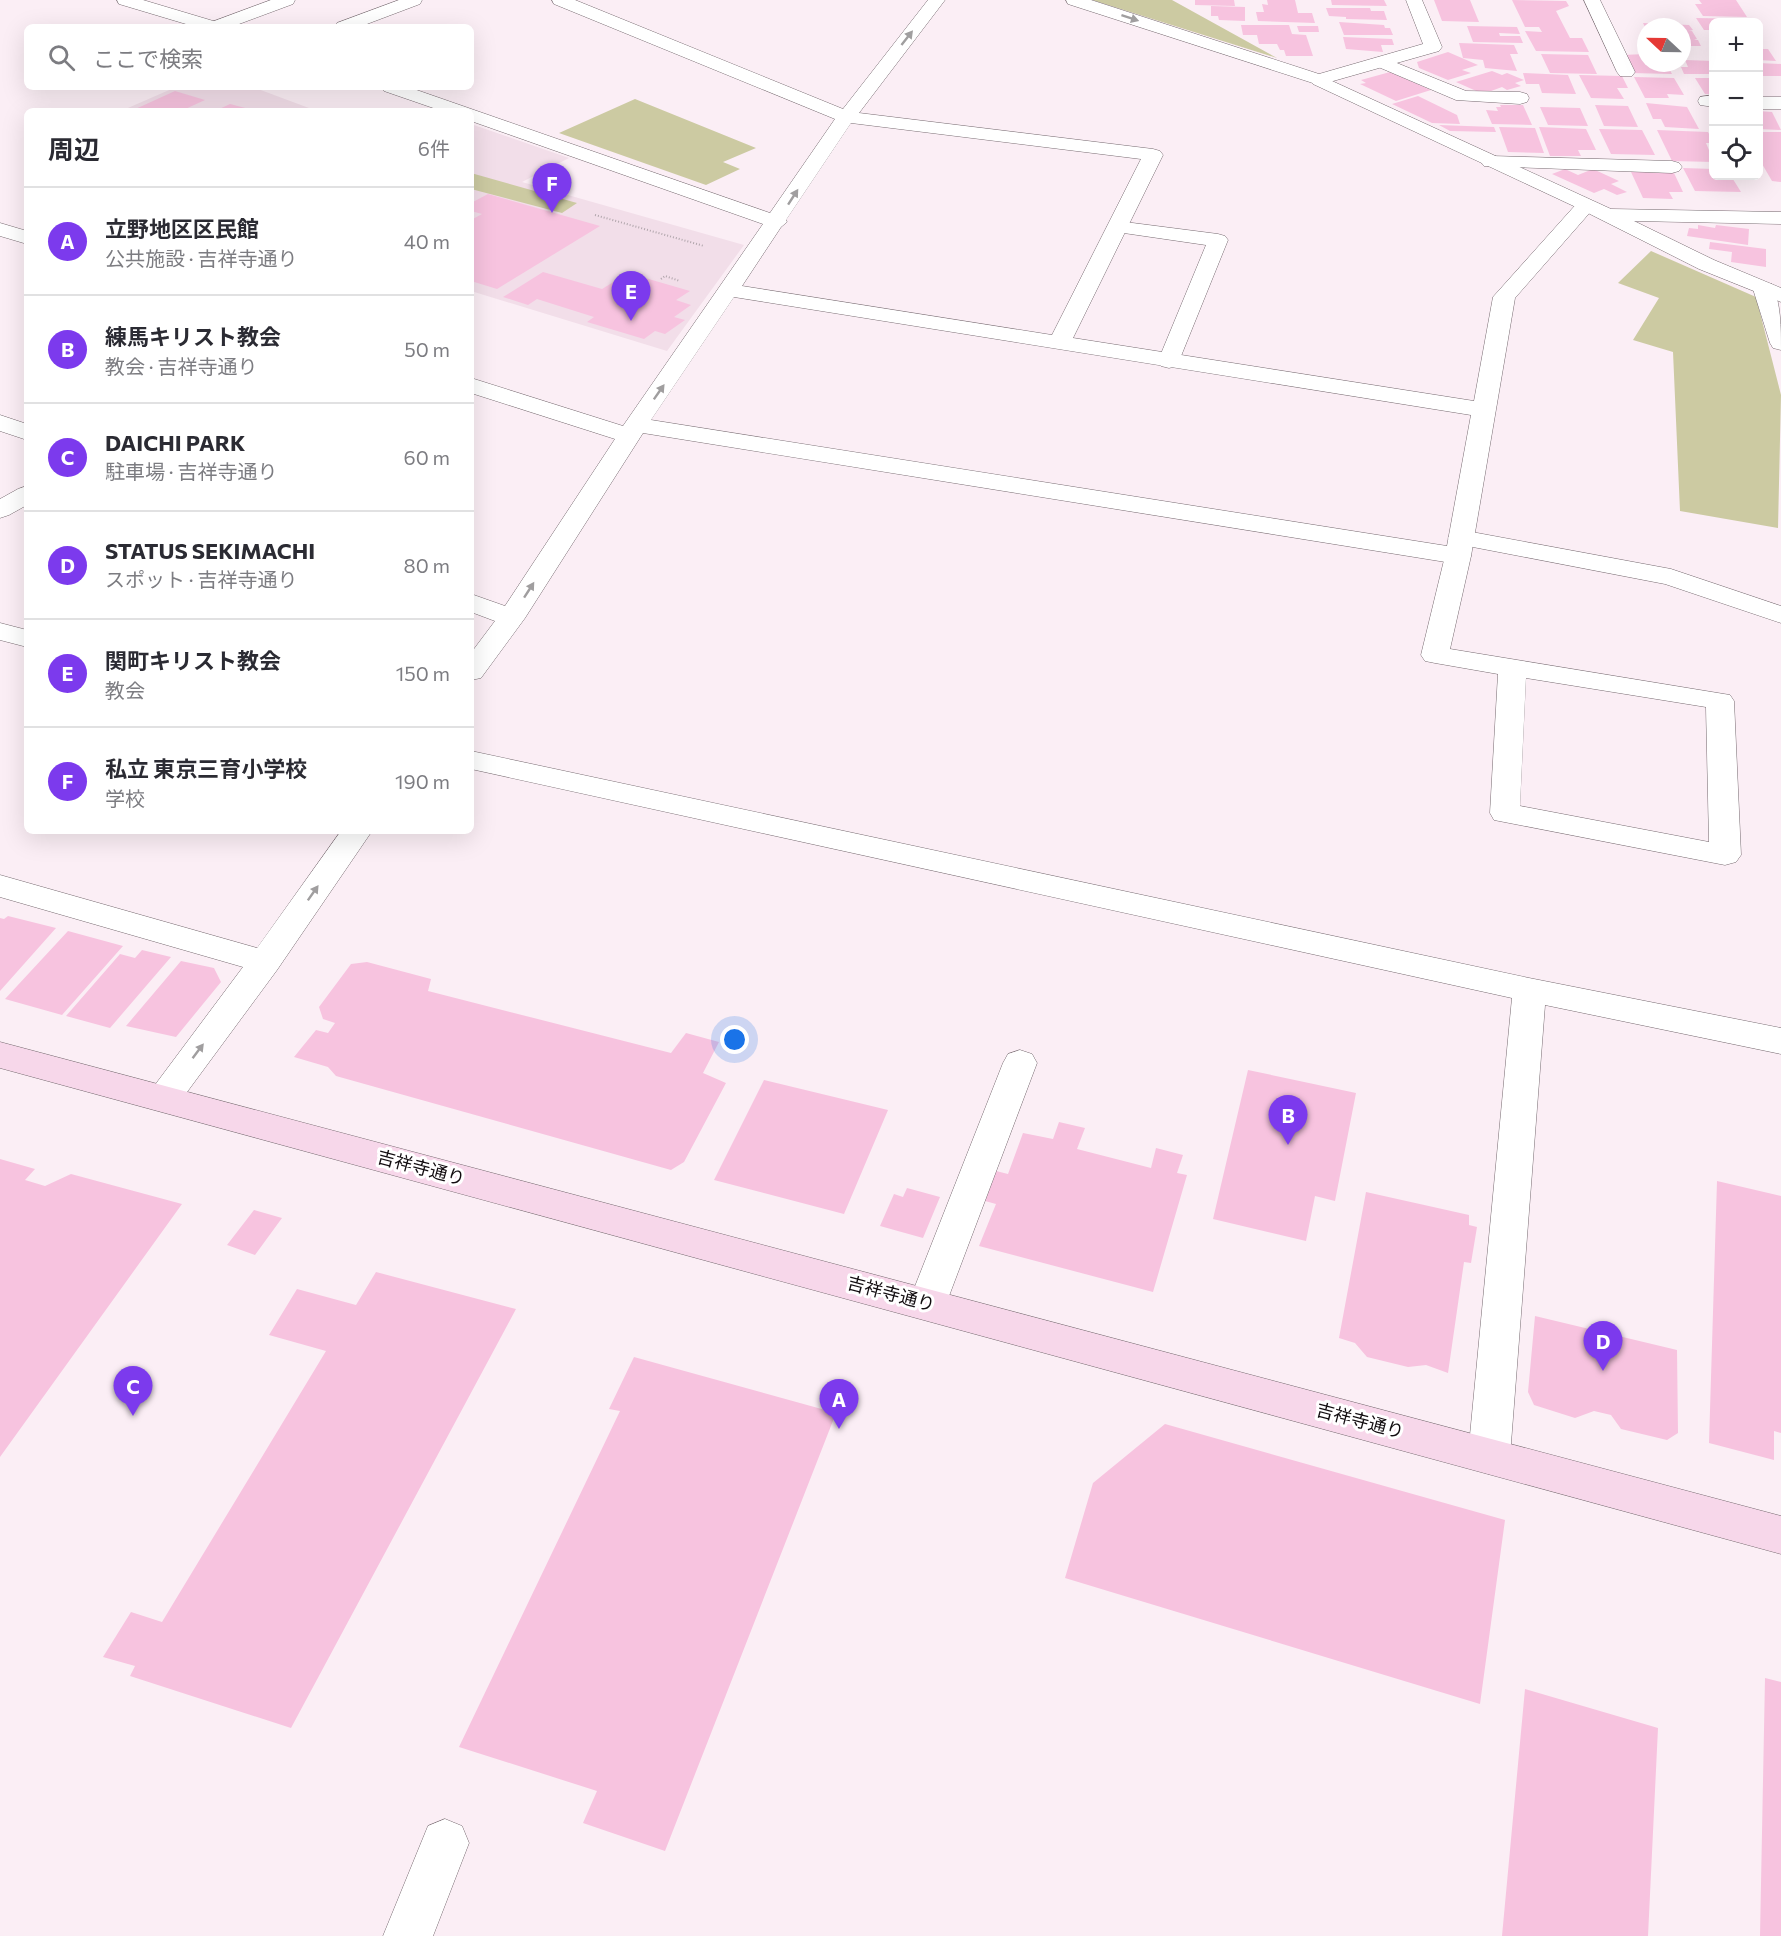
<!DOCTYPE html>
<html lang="ja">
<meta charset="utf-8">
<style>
:root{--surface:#fff;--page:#f7f7f7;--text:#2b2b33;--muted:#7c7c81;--line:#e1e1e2;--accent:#7c3aed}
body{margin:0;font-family:Commissioner,"Noto Sans JP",sans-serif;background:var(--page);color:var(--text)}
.controls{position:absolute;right:18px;top:18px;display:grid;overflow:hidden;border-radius:9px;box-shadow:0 6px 24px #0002}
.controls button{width:54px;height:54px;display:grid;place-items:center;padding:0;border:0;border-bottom:2px solid var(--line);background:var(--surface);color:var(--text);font:30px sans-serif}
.compass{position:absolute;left:1637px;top:18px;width:54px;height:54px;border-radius:50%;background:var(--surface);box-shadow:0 6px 24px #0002;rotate:292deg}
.you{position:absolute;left:735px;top:1040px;width:21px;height:21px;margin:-15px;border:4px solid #fff;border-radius:50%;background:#1a73e8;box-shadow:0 0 0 9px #1a73e833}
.badge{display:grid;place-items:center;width:39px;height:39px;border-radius:50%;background:var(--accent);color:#fff;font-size:20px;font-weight:700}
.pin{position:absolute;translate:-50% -50px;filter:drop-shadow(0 2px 3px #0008)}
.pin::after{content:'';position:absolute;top:32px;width:21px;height:18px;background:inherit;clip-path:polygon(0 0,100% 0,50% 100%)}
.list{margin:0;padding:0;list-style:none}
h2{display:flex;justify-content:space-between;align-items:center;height:78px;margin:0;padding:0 24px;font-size:26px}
h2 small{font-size:20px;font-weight:400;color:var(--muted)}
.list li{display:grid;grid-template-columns:39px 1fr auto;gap:18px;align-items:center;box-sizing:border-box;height:108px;padding:0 24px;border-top:2px solid var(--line)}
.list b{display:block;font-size:22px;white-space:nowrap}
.list p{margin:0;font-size:20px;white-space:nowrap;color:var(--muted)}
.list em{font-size:20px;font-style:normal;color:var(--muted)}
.icon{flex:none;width:33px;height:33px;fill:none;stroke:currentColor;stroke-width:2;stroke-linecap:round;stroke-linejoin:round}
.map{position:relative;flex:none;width:1781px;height:1936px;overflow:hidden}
.search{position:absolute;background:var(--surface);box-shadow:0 6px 24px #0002;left:24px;top:24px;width:450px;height:66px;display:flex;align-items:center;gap:15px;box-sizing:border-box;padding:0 21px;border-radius:9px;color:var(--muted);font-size:22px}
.panel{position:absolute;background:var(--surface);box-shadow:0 6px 24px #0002;left:24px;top:108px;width:450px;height:726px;border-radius:9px}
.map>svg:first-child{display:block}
</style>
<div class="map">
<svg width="1781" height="1936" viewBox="0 0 1781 1936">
<rect width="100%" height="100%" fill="#fbeef5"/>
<!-- built -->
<path fill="#f2dee9" d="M176 87H253L317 111H121Z
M471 124 569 158 522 182 744 245 667 351 471 291Z"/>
<!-- green -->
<path fill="#cccaa2" d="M1092 0H1172L1277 58Z
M635 99 756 148 723 162 740 169 706 185 559 133Z
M471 173 577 203 562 213 471 189Z
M1651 251 1756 297 1781 395 1778 528 1680 511 1673 352 1633 340 1659 298 1618 283Z"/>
<!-- building -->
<path fill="#f7c3df" d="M1195 0H1234L1235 6 1195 5Z
M1267 0H1295L1298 13H1312L1315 23 1258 21 1256 12H1264L1262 4 1268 5Z
M1331 0H1384L1387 6 1332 5Z
M1434 0H1470L1479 22 1442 21Z
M1512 0 1566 1 1569 6 1556 11 1570 38H1582L1589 52 1536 51 1525 31 1542 32 1539 27H1525Z
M1699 0H1736L1747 17 1703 16 1695 4H1702Z
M1211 6 1245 7V21L1219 20 1218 16H1211Z
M1326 8H1370L1371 11H1384L1387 20 1346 19V17L1329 16Z
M1696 18 1754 19 1756 22H1714V30H1704Z
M1339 22 1384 25 1385 28H1390L1393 35H1344Z
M1643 23 1689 25 1693 30 1689 31H1692L1697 39 1694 40H1698L1701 46H1682V27H1645Z
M1241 25H1289L1292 34 1306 35 1313 56H1286L1284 50H1280L1277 44H1259L1257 35H1243Z
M1297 26H1318L1319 32H1299Z
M1467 26 1517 27 1520 34 1499 33 1500 36H1520L1523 43 1473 42Z
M1343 37 1392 39 1394 45H1381L1383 52 1346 49Z
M1459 43 1514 45 1518 54H1510L1517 71 1485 68 1483 60 1463 58Z
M1758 49H1768L1776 61 1758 60Z
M1448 52 1478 65 1462 70 1471 73 1448 80 1419 68 1417 62Z
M1541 54 1588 55 1597 74 1550 73Z
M1646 54V63H1666L1672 74 1631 73 1622 55Z
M1685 60 1714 61V74H1684L1681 67H1688Z
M1758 63 1781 64V76H1758Z
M1492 71 1502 75 1507 73 1524 80 1515 83 1521 86 1507 90 1502 87 1483 94 1456 82Z
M1390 72 1431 90 1396 101 1360 84 1366 83 1361 80Z
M1523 73 1568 75 1576 94 1542 93 1539 84H1526Z
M1579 75 1622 76 1628 88H1617L1624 99 1591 98Z
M1634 77 1674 78 1684 95 1667 94 1669 98H1645Z
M1695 78H1714V94H1705Z
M175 91 205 100 181 111H131Z
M1418 96 1457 115 1460 124 1432 123 1392 104Z
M1646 103 1687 107 1699 129 1665 127 1661 119H1653Z
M230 104 253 110V111H215Z
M1500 105H1523L1532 125 1492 124 1486 110 1498 111 1496 107H1501Z
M1595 105 1628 106 1638 127 1604 126Z
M1540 107 1580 108 1588 126 1548 125Z
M1758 111 1772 112 1781 130 1758 129Z
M1439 125 1494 127 1496 132 1450 131Z
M1499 127 1535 128 1544 153 1508 152Z
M1539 127 1586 129 1596 150H1578L1581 156H1550Z
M1599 129 1642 130 1655 155 1611 154Z
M1657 130 1708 132 1714 143H1706L1714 162 1672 161Z
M1758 132H1781V182L1772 181 1758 157Z
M1683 168 1714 169V176H1731L1741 192 1695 191Z
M1565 169 1578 175 1593 169 1619 181 1611 184 1627 192 1617 195 1604 189 1594 193 1552 174Z
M1631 172 1674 173 1683 192H1669L1673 199 1643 198Z
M488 194 600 226 497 289 471 281V220L482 214 471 211V203Z
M1698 225 1715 228 1716 225 1749 229 1748 245 1687 236 1689 228 1698 229Z
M1710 242 1766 249V267L1731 262 1732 252 1709 249Z
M543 272 602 289 628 273 690 291 676 300 691 305 674 317 685 320 665 334 655 331 644 339 587 322 594 317 537 299 528 305 503 297Z
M8 916 56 928 0 991V918L4 919Z
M68 931 123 946 62 1015 5 999Z
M142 950 171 957 110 1028 66 1016 120 954 135 958Z
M181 961 214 968 221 982 176 1037 126 1026Z
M367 962 431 979 428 991 671 1053 686 1033 719 1042 703 1073 726 1083 684 1162 671 1170 336 1076 328 1067 294 1057 316 1030 328 1033 335 1023 323 1019 319 1007 351 964Z
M1248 1070 1356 1093 1335 1201 1315 1196 1306 1241 1213 1219Z
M764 1080 888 1110 844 1214 714 1180Z
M1059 1122 1085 1128 1077 1149 1151 1168 1156 1148 1183 1155 1177 1173 1187 1175 1153 1292 979 1246 996 1204 985 1201 996 1171 1008 1174 1023 1133 1053 1139Z
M0 1159 35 1169 25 1180 45 1186 71 1174 182 1204 0 1457Z
M1717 1181 1781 1196V1433L1774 1431V1460L1709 1443Z
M907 1188 940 1197 923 1238 880 1226 894 1194 903 1197Z
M1366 1192 1469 1215V1225L1477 1227 1471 1263 1464 1262 1448 1373 1426 1365 1408 1367 1367 1357 1355 1343 1339 1338Z
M254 1210 282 1218 255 1255 227 1245Z
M376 1272 516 1309 291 1728 130 1676 135 1666 103 1657 131 1612 162 1622 326 1351 269 1335 297 1289 356 1305Z
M1535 1316 1677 1350 1678 1433 1667 1440 1621 1429 1611 1415 1594 1411 1575 1418 1534 1405 1528 1392Z
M634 1357 836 1413 665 1851 583 1823 597 1791 459 1747 620 1411 609 1409Z
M1165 1424 1505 1520 1480 1704 1065 1578 1093 1483Z
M1765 1678 1781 1682V1936H1760Z
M1525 1689 1658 1728 1648 1936H1502Z"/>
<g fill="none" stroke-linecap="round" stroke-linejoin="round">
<defs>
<path id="service" d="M271 0H295L293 4 231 27H206L209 23Z
M1584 0H1600L1635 72 1632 76H1620L1617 72Z
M1382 57 1466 91 1520 92 1527 94 1529 98 1527 102 1520 104 1456 100 1376 66 1373 62 1376 58Z
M1491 156 1672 161 1679 163 1682 167 1679 171 1672 173 1484 166 1481 162 1484 158Z
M1117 221 1218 234 1225 236 1228 240 1177 366 1169 368 1161 366 1158 361 1206 245 1110 231 1107 227 1110 223Z
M1461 530 1671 569 1781 606V623L1665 584 1452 543 1448 538 1452 533Z
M1458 548 1467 550 1471 556 1450 649 1730 695 1734 701 1741 855 1736 862 1725 865 1494 820 1490 813 1498 674 1435 663 1425 661 1421 655 1445 556 1449 550ZM1526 678 1706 707 1709 842 1520 806Z
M1020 1050 1032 1054 1037 1063 946 1304 941 1315 927 1320 913 1315 908 1304 1003 1063 1008 1054Z
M445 1819 462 1826 469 1843 433 1936H383L428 1826Z"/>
<path id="minor" d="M117 0H143L220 23 223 27H196L119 4Z
M399 0H422L420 4 359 27H334L337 23Z
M552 0H575L843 109 928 0H945L859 113 1153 149 1160 151 1163 155 1073 338 1474 401 1493 297 1579 201H1593L1596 205 1593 209 1515 298 1471 556 1467 562 1458 564 643 433 525 618 481 678 471 680V653L495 621 471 612V594L505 606 615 439 471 393V378L623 426 763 224 471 121V111H442L384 91 381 87H408L770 213 835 119 554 4ZM851 123 1141 159 1052 335 742 286 781 227 787 222 786 220ZM734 297 1471 415 1447 546 651 420Z
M1066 0H1091L1319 74 1423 44 1406 0H1422L1442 47 1439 51 1319 85 1068 4Z
M1714 95V107L1700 105 1698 101 1700 97Z
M1758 97H1781V109H1758Z
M0 223 27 231V244L0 236Z
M1764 283 1772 284C1781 303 1781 328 1781 350L1773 348 1770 343 1753 289 1756 284Z
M0 415 27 424V440L0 431Z
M27 486V505L9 515 0 518V499L18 489Z
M0 623 27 630V647L0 640Z
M471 751 1529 978 1781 1028V1054L1545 1005 1510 1456 1504 1469 1489 1474 1474 1469 1468 1456 1512 998 471 769Z
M341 831H372L277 970 176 1107 164 1111 152 1107 146 1098 152 1089 243 967 0 897V875L257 948Z"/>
<path id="tertiary" d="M1319 75 1611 209 1781 212V224L1634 221 1714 260 1781 288V302L1699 269 1580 209 1313 84 1310 80 1313 76Z"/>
<path id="secondary" d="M0 1042 1781 1516V1554L0 1068Z"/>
</defs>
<!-- service casing -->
<use href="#service" stroke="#776b71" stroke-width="1"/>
<!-- minor casing -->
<use href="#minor" stroke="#776b71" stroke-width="1"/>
<!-- tertiary casing -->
<use href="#tertiary" stroke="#776b71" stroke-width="1"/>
<!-- secondary casing -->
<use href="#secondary" stroke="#776b71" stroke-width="1"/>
<!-- path -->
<path stroke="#b1a6ac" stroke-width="2" stroke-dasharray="1 2" stroke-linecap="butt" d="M595 215 704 246
M661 279 665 276 680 281"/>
<!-- service -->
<use href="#service" fill="#fff" fill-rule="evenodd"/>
<!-- minor -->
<use href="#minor" fill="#fff" fill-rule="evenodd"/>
<!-- tertiary -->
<use href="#tertiary" fill="#fff" fill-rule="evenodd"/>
<!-- secondary -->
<use href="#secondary" fill="#f7d7ea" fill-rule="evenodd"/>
</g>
<!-- one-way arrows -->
<defs><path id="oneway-solid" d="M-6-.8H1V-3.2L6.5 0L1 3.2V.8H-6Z" transform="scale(1.5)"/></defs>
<g fill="#a09e9f">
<use href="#oneway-solid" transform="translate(1130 18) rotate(18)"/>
<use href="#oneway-solid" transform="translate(907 38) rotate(-52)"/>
<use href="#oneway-solid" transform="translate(793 197) rotate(-57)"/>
<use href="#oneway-solid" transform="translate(659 392) rotate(-55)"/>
<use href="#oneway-solid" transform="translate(529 590) rotate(-57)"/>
<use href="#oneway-solid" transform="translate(313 893) rotate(-55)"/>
<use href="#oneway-solid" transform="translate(198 1051) rotate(-53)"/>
</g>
<g text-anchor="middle" stroke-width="6" stroke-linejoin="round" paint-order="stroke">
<!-- street labels -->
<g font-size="18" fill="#120d10" stroke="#fff">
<text transform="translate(421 1168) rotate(15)" y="6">吉祥寺通り</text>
<text transform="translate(891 1294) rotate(15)" y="6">吉祥寺通り</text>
<text transform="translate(1360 1421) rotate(15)" y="6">吉祥寺通り</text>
</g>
</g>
</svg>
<div class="controls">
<button>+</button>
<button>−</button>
<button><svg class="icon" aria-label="locate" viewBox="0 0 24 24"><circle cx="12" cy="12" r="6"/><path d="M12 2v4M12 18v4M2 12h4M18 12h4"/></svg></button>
</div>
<svg class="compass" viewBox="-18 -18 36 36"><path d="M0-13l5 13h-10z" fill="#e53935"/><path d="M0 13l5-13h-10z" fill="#7c7c81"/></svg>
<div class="you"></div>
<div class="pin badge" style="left:839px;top:1429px">A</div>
<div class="pin badge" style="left:1288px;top:1145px">B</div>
<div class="pin badge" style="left:133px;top:1416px">C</div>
<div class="pin badge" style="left:1603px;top:1371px">D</div>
<div class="pin badge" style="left:631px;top:321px">E</div>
<div class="pin badge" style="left:552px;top:213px">F</div>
<div class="search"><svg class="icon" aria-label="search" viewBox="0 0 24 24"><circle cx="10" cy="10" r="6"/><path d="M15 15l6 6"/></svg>ここで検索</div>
<section class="panel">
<h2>周辺<small>6件</small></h2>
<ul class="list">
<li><span class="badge">A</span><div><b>立野地区区民館</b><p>公共施設 · 吉祥寺通り</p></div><em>40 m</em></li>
<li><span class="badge">B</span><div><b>練馬キリスト教会</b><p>教会 · 吉祥寺通り</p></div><em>50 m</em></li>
<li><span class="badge">C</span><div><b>DAICHI PARK</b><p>駐車場 · 吉祥寺通り</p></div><em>60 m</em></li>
<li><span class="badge">D</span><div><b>STATUS SEKIMACHI</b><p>スポット · 吉祥寺通り</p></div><em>80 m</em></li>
<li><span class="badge">E</span><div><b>関町キリスト教会</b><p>教会</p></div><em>150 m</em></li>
<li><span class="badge">F</span><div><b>私立 東京三育小学校</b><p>学校</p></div><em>190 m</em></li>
</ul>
</section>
</div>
